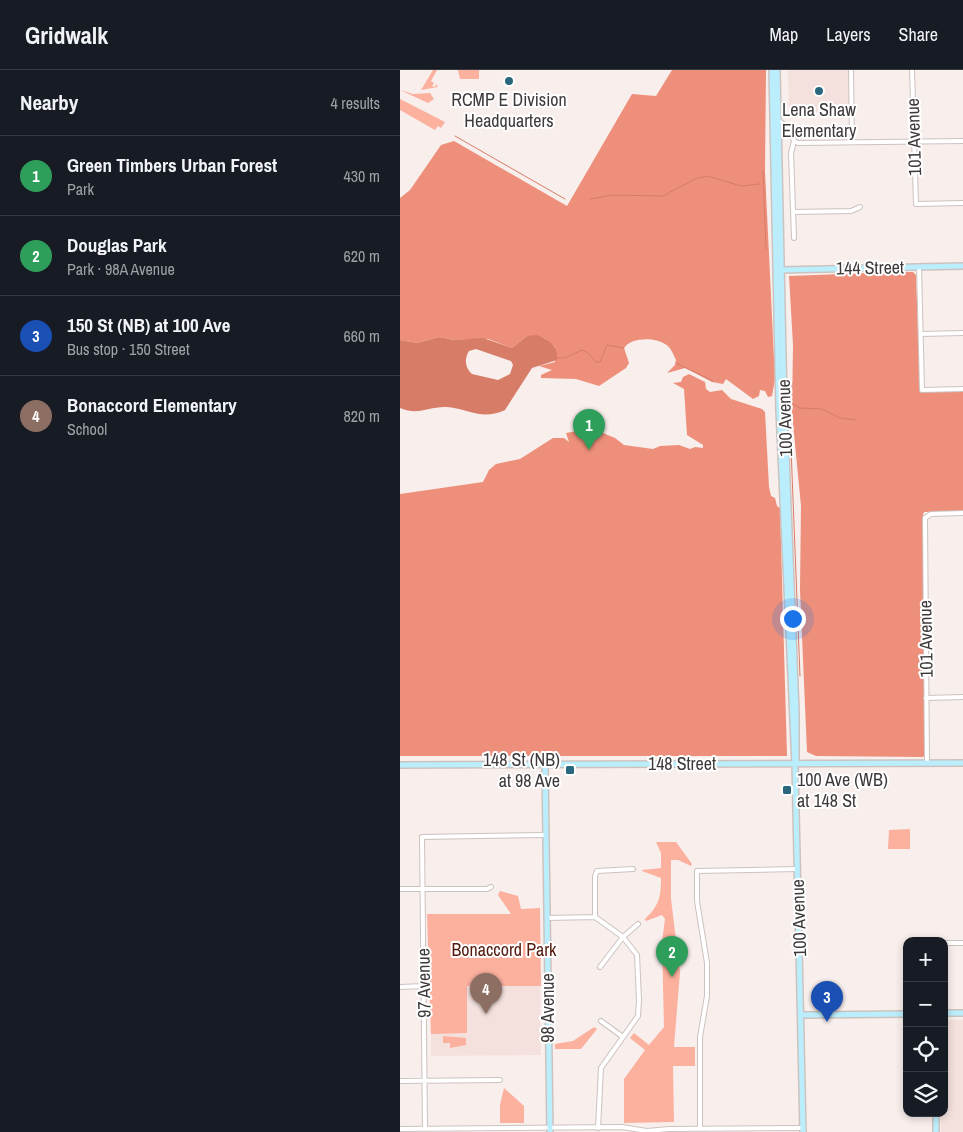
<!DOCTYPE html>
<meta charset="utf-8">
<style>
:root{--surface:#171b24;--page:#20242c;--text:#f1f3f6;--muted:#9ea1a6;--line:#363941;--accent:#1a73e8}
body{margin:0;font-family:"Archivo Narrow",sans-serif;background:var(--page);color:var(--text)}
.controls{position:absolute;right:15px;bottom:15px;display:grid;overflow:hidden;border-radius:10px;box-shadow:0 2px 8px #0003}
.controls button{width:45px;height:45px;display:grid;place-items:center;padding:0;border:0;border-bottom:1px solid var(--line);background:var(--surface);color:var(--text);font:25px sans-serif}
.you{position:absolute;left:392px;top:548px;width:18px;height:18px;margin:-12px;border:4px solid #fff;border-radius:50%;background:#1a73e8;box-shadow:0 0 0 8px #1a73e833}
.badge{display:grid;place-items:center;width:32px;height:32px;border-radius:50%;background:var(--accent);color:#fff;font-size:16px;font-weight:700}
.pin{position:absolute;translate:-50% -41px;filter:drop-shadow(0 1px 2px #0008)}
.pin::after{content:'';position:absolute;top:26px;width:18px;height:15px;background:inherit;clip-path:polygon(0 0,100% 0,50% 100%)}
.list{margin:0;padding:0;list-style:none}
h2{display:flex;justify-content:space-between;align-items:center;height:65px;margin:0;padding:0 20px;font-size:21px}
h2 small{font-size:16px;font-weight:400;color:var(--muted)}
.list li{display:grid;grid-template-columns:32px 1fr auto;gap:15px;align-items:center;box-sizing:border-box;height:80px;padding:0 20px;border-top:1px solid var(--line)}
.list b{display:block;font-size:19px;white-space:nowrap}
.list p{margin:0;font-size:16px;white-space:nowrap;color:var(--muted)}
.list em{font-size:16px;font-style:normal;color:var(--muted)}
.icon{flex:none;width:28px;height:28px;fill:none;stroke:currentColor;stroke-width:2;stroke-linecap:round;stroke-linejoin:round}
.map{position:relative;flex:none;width:563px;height:1062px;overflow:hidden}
header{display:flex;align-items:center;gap:30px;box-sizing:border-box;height:70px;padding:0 25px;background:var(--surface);border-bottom:1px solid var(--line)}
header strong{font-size:24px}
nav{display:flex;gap:28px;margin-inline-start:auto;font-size:18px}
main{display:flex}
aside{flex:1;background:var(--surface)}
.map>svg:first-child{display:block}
</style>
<header>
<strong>Gridwalk</strong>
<nav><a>Map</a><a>Layers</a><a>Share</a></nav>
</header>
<main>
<aside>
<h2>Nearby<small>4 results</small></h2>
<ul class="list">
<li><span class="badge" style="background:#2e9e5b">1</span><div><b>Green Timbers Urban Forest</b><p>Park</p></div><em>430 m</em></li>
<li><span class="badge" style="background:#2e9e5b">2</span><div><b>Douglas Park</b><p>Park · 98A Avenue</p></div><em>620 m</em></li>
<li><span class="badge" style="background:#1a4fb4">3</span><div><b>150 St (NB) at 100 Ave</b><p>Bus stop · 150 Street</p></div><em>660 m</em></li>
<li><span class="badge" style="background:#8d6e63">4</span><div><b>Bonaccord Elementary</b><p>School</p></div><em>820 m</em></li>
</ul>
</aside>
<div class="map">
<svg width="563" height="1062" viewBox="0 0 563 1062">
<rect width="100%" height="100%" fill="#f8eeec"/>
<!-- built -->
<path fill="#f4e1dd" d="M388 0H449L451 41 389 43Z
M139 848 141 985 31 986V850Z
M544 950H563V1062H541V1043H544Z"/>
<!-- green -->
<path fill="#fcb09e" d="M33 0H37L31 11 34 13 32 16 35 17 36 14 38 17 21 20Z
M58 0H79V9H60Z
M0 20 13 24 30 23 34 29 28 33Z
M0 29 45 52 41 58 38 56 35 60 0 40Z
M510 759V779H488L489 760Z
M256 772H276L292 794 291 796 278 790H271V829L280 902 274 977H295V996H273L274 1052 224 1053V1009L245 980 230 968 234 963 249 975 264 957 262 872 265 849 262 845 246 851 245 849C259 836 261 827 261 808L242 801V800L261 798V783Z
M100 821 118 826 121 839 140 838 141 916H67V963L31 964 27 844H111L98 825Z
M194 957 197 959 181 979H155V974L173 971Z
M43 966 66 968V975L50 978V973H43Z
M104 1018 124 1036V1053H100V1035Z"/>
<!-- forest -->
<path fill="#ed8f7a" d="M272 0H366L365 101 375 309 372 326 368 327 365 321 360 320 359 326 353 329 326 309 323 314 312 312 285 298 267 303 275 295 276 290C273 284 271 277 265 274 255 267 231 267 224 278L229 293 226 298 199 316 176 309 141 308V305L152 300 139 296 155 292V277L144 268 127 266 112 278 88 269 55 270 39 267 17 273 0 270V128L10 120 41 75 54 71 167 136 232 24 256 26Z
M496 202H513L516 205 520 315 525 318H563V441L524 442 523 445 526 684 523 687 416 686 407 682 400 520 401 436 392 343 393 275 389 206Z
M289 304 305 312 306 319 310 322 322 320 331 329 362 339 365 342 369 417 371 426 375 428 377 436 380 438 387 686H0V424L83 412 89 400 96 394 120 389 153 368H164L169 372 166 363 177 361 184 355 215 368 224 375 253 379 260 376 279 375 290 379 295 377 303 378V375L287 365 284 319 273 313 281 312 283 307Z"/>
<!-- water -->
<path fill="#d77c67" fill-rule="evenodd" d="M137 265C149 270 159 276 157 290L132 298 105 340C81 351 70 339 47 337 29 336 19 346 0 338V270L17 273 39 267 55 270 83 268 112 278 127 266ZM76 279 111 291 113 295 110 304 98 310 72 304C65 298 64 289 69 281Z"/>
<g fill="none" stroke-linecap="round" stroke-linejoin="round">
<!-- stream -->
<path stroke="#d77c67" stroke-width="1" d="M55 66 165 129
M363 101 366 179
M190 129 212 125 263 126 295 109 307 106 341 116 360 114
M158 288H165L182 280 187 282 196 292H200L207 275 224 278
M276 293 313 311
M392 313 391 332 399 338 422 339 440 348 456 350
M391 378 400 606"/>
<defs>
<path id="street" d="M451 0 452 72
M512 0 516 134 563 133
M378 50 390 59 394 71
M394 71 398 73 563 71
M394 71 391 83 394 168
M393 142 451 141 460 137
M519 197 522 320 563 319
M521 264 563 263
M526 628 563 627
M527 693 525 448 531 444 563 443
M0 819H87L91 817
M195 847 223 867 237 885 239 930 238 946 201 998 198 1058
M195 847V806L197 801 233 799
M147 848 195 847
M546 873H563
M200 897 223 867 238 854
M0 917 24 916
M201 951 223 967
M0 1011 100 1010
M300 1058V967L307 926V893L297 831V801L397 799
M0 1059 222 1057 247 1061 269 1059 403 1058
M25 1059 22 767 146 765"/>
<path id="secondary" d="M372 0 379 340 395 695 403 1062
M377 0 384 333 396 642V692
M379 200 563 196
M145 694 150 1062
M0 695 563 693
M544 943H563
M402 945 507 944
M536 1043V1062"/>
</defs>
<!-- street casing -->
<use href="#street" stroke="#ccc3c0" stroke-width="6"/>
<!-- secondary casing -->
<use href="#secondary" stroke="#ccc3c0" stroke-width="8"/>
<!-- street -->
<use href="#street" stroke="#fff" stroke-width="4"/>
<!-- secondary -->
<use href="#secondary" stroke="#bbeefc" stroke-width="5"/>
</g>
<!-- markers -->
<g fill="#28677d" stroke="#fff" stroke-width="2">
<circle cx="109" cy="11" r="5"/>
<circle cx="419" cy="21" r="5"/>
<rect x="165" y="695" width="10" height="10" rx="2.5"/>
<rect x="382" y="715" width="10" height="10" rx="2.5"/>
</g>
<g text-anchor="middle" stroke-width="4" stroke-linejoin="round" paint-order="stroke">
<!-- poi labels -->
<g font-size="18" fill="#3e3a39" stroke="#fff">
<text x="109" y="36">RCMP E Division<tspan x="109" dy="21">Headquarters</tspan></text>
<text x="419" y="46">Lena Shaw<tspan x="419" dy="21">Elementary</tspan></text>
<text x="160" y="696" text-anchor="end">148 St (NB)<tspan x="160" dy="21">at 98 Ave</tspan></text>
<text x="397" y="716" text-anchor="start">100 Ave (WB)<tspan x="397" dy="21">at 148 St</tspan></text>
</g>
<!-- street labels -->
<g font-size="18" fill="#3e3a39" stroke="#fff">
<text transform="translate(514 67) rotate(-92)" y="6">101 Avenue</text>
<text transform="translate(470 198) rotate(-1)" y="6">144 Street</text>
<text transform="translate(385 348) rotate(-92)" y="6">100 Avenue</text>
<text transform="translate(526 569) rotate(-91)" y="6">101 Avenue</text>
<text x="282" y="700">148 Street</text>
<text transform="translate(399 848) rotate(-92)" y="6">100 Avenue</text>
<text transform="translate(24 913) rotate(-91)" y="6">97 Avenue</text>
<text transform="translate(148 938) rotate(-90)" y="6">98 Avenue</text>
</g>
<!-- park labels -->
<g font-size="18" fill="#531a0d" stroke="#fff">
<text x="104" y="886">Bonaccord Park</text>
</g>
</g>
</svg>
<div class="controls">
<button>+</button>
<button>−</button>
<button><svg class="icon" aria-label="locate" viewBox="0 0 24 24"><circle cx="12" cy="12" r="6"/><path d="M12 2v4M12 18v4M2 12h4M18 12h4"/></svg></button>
<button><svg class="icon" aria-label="layers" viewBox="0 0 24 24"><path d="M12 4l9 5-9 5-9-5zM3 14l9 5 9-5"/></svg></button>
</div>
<div class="you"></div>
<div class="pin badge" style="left:189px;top:380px;background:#2e9e5b">1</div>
<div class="pin badge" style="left:272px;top:907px;background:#2e9e5b">2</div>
<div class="pin badge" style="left:427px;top:952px;background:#1a4fb4">3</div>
<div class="pin badge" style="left:86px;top:944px;background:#8d6e63">4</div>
</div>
</main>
